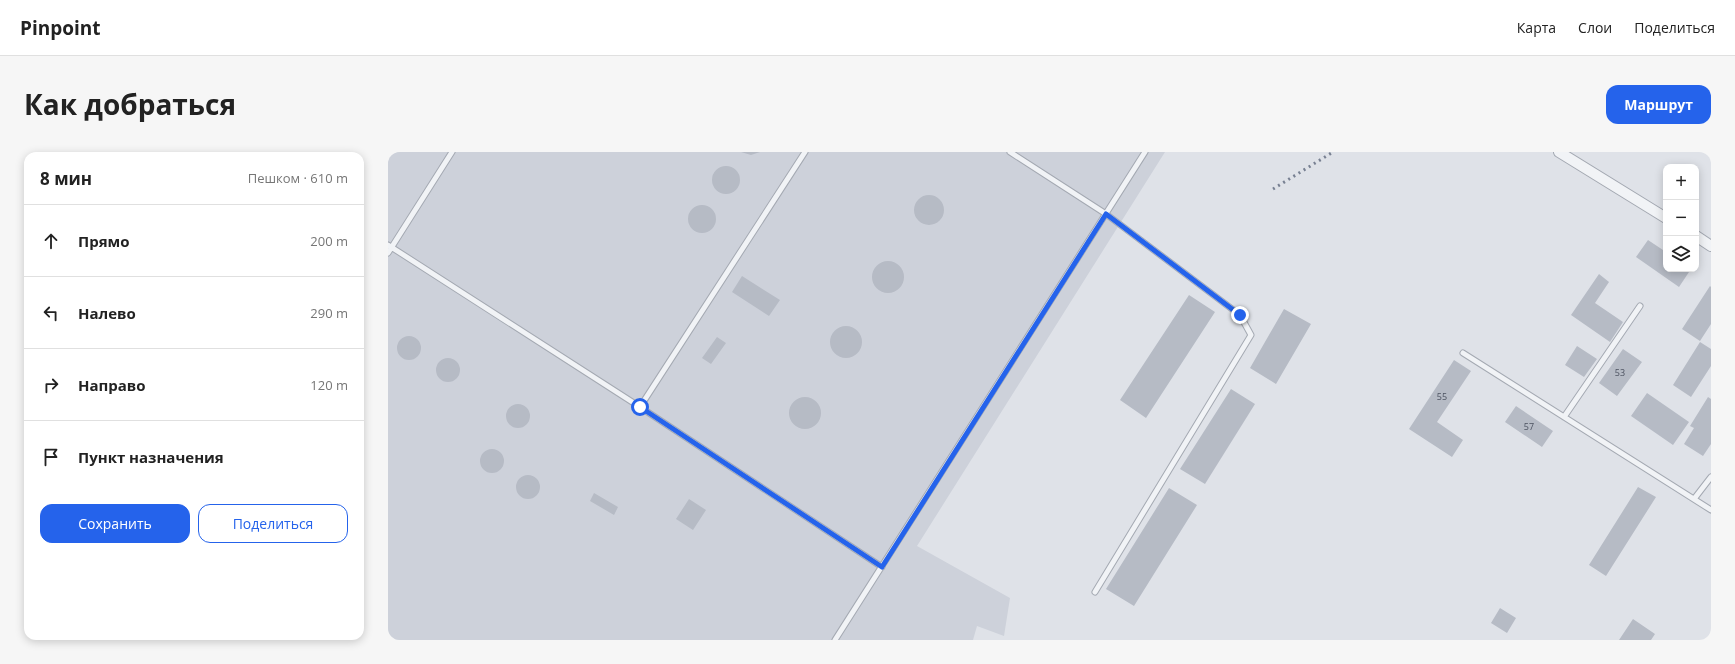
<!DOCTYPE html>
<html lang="ru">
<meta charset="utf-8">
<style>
:root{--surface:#fff;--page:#f6f6f6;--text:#222;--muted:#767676;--line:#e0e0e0;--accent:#2563eb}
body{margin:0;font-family:"Open Sans",sans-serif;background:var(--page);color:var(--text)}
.controls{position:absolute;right:12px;top:12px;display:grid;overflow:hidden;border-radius:8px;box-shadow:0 2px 10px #0003}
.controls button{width:36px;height:36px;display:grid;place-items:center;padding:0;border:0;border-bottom:1px solid var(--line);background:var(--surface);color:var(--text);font:20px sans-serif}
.stop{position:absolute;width:12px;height:12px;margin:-9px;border:3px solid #2563eb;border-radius:50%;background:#fff}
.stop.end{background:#2563eb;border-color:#fff;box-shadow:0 1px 4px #0008}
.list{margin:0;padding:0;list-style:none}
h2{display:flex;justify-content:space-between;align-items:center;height:52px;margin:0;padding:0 16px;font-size:17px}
h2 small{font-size:13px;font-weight:400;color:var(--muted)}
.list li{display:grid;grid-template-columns:26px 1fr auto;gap:12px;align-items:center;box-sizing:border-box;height:72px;padding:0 16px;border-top:1px solid var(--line)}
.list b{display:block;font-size:15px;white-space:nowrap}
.list em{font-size:13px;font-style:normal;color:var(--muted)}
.actions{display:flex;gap:8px;padding:12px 16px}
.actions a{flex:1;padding:9px 0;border:1px solid var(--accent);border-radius:12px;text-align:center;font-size:14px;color:var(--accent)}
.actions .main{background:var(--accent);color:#fff}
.icon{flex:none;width:22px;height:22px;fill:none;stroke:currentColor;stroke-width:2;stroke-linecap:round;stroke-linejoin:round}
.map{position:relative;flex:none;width:1323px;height:488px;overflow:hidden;border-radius:12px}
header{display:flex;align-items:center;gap:24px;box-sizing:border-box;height:56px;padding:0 20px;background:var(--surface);border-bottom:1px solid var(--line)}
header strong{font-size:19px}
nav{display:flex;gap:22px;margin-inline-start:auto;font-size:14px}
.intro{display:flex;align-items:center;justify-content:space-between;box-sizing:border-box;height:96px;padding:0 24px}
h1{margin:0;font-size:28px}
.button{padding:10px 18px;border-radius:12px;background:var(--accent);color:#fff;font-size:14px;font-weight:700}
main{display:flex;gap:24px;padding:0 24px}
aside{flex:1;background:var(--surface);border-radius:12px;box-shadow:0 2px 10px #0003}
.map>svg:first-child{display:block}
</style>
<header>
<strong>Pinpoint</strong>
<nav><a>Карта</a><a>Слои</a><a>Поделиться</a></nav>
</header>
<div class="intro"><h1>Как добраться</h1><a class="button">Маршрут</a></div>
<main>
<aside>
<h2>8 мин<small>Пешком · 610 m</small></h2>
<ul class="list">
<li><svg class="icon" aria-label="ahead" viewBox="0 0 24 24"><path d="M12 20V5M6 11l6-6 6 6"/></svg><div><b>Прямо</b></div><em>200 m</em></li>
<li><svg class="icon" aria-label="left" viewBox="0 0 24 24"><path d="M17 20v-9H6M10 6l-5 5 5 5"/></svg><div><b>Налево</b></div><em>290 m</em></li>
<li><svg class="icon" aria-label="right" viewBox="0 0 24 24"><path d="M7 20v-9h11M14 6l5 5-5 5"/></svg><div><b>Направо</b></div><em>120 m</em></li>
<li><svg class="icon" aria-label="arrive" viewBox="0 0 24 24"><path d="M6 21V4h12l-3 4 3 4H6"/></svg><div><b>Пункт назначения</b></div></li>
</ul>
<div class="actions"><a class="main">Сохранить</a><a>Поделиться</a></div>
</aside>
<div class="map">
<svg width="1323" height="488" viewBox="0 0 1323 488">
<rect width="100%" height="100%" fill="#dfe2e8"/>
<!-- built -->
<path fill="#cdd1da" d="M0 0H777L529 394 622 446 616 484 589 474 585 488H0Z"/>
<!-- building -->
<path fill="#b6bbc5" d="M353 0H372L363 3Z
M324 28a14 14 0 1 1 28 0a14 14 0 1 1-28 0Z
M526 58a15 15 0 1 1 30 0a15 15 0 1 1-30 0Z
M300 67a14 14 0 1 1 28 0a14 14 0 1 1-28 0Z
M1260 88 1278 100V117H1303L1291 135 1248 105Z
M484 125a16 16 0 1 1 32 0a16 16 0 1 1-32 0Z
M1211 122 1221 130 1207 151 1235 170 1222 190 1183 163Z
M354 124 392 148 381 164 344 140Z
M1322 134 1323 135V172L1312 189 1294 177Z
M801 143 827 160 758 266 732 248Z
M896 157 923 172 888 232 862 216Z
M442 190a16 16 0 1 1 32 0a16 16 0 1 1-32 0Z
M9 196a12 12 0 1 1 24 0a12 12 0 1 1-24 0Z
M329 185 338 191 323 212 314 206Z
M1312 190 1323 197V214L1303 245 1285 233Z
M1189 194 1209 207 1196 225 1177 213Z
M1235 197 1254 210 1229 244 1211 231Z
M48 218a12 12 0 1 1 24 0a12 12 0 1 1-24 0Z
M1066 208 1083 219 1049 270 1075 288 1064 305 1021 277Z
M843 237 867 252 817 332 792 317Z
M1259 241 1301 270 1285 293 1243 264Z
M401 261a16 16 0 1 1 32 0a16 16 0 1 1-32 0Z
M1320 245 1323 247V292L1315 304 1296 292 1306 276 1302 274Z
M118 264a12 12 0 1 1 24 0a12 12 0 1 1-24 0Z
M1128 254 1165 279 1154 295 1117 270Z
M92 309a12 12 0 1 1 24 0a12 12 0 1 1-24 0Z
M128 335a12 12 0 1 1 24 0a12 12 0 1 1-24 0Z
M1250 335 1268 345 1218 424 1201 413Z
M781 336 809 353 746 454 718 437Z
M206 341 230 355 226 363 202 349Z
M301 347 318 358 305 378 288 367Z
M1112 456 1128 466 1119 481 1103 471Z
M1245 467 1267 482 1263 488H1231Z"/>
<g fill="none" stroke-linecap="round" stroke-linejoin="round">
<defs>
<path id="service" d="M622 0 718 62 852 163 863 183 707 440
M0 93 252 255 494 415
M0 101 64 0
M1075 201 1323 358
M252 255 417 0
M1176 265 1252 154
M1306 347 1323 325
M447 488 757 0"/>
<path id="minor" d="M1171 0 1278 66
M1308 84 1323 94"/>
</defs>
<!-- service casing -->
<use href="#service" stroke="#a4a9b2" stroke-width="7"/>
<!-- minor casing -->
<use href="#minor" stroke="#a4a9b2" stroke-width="12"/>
<!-- service -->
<use href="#service" stroke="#f1f3f6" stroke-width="5"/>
<!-- minor -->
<use href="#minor" stroke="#f1f3f6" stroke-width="10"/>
<!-- rail -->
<path stroke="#788092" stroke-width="3" stroke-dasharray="2 4" stroke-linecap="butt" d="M885 37 945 0"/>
</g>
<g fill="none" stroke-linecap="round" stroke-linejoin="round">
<!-- route -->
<path stroke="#2563eb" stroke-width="5" d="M252 255 494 415 718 62 852 163"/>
</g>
<g text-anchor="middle" stroke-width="3" stroke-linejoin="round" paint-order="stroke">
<!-- number labels -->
<g font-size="9" fill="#4c5260">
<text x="1232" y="224">53</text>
<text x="1054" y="248">55</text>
<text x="1141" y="278">57</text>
</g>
</g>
</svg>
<div class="controls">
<button>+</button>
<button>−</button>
<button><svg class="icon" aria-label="layers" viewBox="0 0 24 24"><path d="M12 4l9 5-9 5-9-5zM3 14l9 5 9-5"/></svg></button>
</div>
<div class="stop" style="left:252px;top:255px"></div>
<div class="stop end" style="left:852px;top:163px"></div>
</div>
</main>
